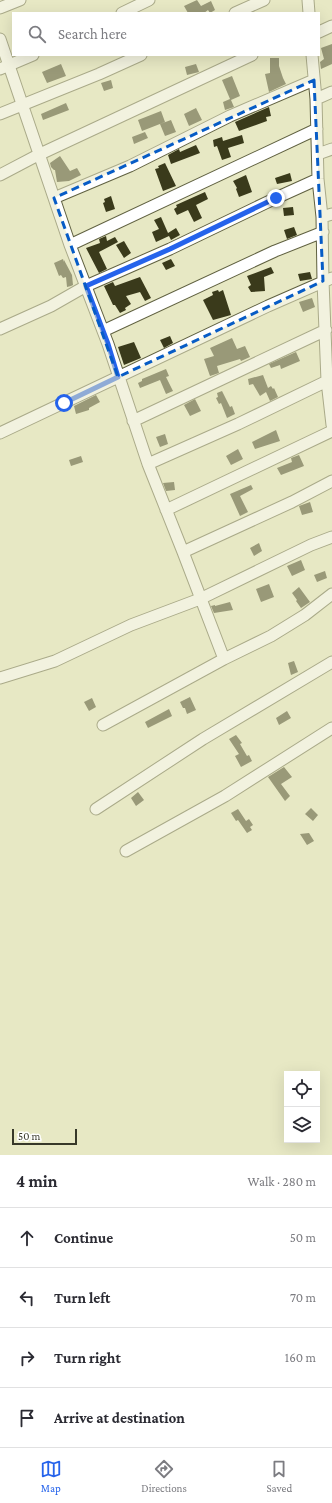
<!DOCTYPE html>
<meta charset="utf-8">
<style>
:root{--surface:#fff;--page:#f2f2f3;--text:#2b2b33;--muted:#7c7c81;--line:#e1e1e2;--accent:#2563eb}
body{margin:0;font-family:"Crimson Pro",serif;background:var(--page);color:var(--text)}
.controls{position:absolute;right:12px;bottom:12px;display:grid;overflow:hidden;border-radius:0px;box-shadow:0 4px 16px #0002}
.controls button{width:36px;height:36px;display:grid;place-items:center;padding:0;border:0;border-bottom:1px solid var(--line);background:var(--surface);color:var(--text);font:20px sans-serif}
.scale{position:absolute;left:12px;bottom:10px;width:65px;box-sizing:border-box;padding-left:4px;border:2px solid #373829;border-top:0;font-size:11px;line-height:14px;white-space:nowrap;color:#373829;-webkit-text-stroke:3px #fff;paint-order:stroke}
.stop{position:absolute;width:12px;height:12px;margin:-9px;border:3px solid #2563eb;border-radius:50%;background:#fff}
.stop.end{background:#2563eb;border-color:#fff;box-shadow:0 1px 4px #0008}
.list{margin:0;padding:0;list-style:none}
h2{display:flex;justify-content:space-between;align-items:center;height:52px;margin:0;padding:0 16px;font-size:17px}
h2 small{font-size:13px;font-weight:400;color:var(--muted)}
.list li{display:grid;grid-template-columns:26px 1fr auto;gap:12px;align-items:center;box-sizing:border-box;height:60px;padding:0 16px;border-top:1px solid var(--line)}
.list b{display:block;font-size:15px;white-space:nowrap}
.list em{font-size:13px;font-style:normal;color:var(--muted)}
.icon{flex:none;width:22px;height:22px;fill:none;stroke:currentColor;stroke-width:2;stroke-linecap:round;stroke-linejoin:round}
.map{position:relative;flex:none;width:332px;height:1155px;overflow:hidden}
.search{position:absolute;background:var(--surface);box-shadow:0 4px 16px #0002;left:12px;right:12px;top:12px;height:44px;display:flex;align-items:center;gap:10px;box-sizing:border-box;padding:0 14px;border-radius:0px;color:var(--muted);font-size:15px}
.sheet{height:292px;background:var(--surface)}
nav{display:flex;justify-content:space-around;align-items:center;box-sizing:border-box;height:56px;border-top:1px solid var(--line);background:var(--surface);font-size:11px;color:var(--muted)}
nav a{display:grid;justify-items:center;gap:2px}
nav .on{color:var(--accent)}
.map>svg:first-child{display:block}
</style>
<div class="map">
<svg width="332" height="1155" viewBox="0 0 332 1155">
<rect width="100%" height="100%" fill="#e7e8c4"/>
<!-- building -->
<path fill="#3a3a1b" d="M197 0 201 6 211 1 215 10 210 13 208 10 204 13H188L184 6Z
M332 44V64L321 69 320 62 324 59 321 48Z
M270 58H279V66L283 78 286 84 269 92 265 74 270 73Z
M61 64 66 76 47 83 42 72Z
M196 64 199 72 187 75 185 67Z
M232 76 240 96 231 100 234 107 225 110 223 102 230 99 222 80Z
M111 80 113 88 104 91 101 83Z
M66 103 69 110 43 120 41 114Z
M269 107 271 116 266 117 267 121 239 131 235 122Z
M196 108 202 120 189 126 184 114Z
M161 111 165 122 142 131 138 120Z
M171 120 176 132 165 136 160 124Z
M145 132 148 138 134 144 132 137Z
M242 135 244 143 228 148 231 157 222 160 217 146 214 147 213 140 222 137 223 141Z
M196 145 200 153 171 164 168 155 179 149 180 152Z
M60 156 70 171 77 168 81 175 69 181 57 182 55 170H54L51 167 50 163Z
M165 163 176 186 163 191 155 169 159 168 158 166Z
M290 173 292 181 277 184 275 178Z
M246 175 252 192 239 197 236 189 237 188 233 181Z
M205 192 208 199 196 205 202 218 194 222 188 210 177 215 174 209 177 207 176 205Z
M111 196 115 209 106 212 103 203 105 202 104 199Z
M293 207 294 215 284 216 283 208Z
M161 217 168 233 176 228 180 235 171 240 169 236 156 242 152 232 159 229 154 220Z
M294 227 297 235 287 239 284 230Z
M106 236 107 241 115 237 118 242 99 252 107 269 99 273 86 248 100 243 99 239Z
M124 241 131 253 124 258 116 245Z
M63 259 64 262V260L72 275 73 285 71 286 67 287 66 277 63 278 61 275 59 276 54 263Z
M171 259 175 266 166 270 162 263Z
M271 267 274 273 264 277 265 291 251 292 248 287 251 285 247 276Z
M310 272 312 279 300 281 298 274Z
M140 277 151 298 145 301 140 292 126 296 131 304 125 308 126 310 120 313 115 305H113L104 286 113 282 115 286Z
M218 290 219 292 223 290 231 315 213 320 203 300 213 295 212 292Z
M312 298 315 307 303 312 299 302Z
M170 336 173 343 164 348 160 340Z
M232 338 237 349 245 346 250 357 241 361 240 359 217 366 219 373 210 376 204 359 214 356 210 348Z
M134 342 141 358 124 365 118 347Z
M296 352 300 361 281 369 280 365 271 368 269 364Z
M166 369 169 376 166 377 173 391 166 394 160 380 140 388 138 383 142 381V379Z
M263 375 268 388 271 386 273 389 274 388 278 397 270 401 266 392 260 396 253 384 249 385 248 379Z
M222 391 230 407 232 406 235 414 227 418 221 403 219 404 216 398 218 397 217 393Z
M96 395 100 402 89 408V410L76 414 74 406Z
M195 399 201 411 190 416 184 405Z
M276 430 280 441 255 449 252 442Z
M165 434 168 444 160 447 156 437Z
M238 449 243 459 231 465 226 456Z
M299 455 304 466 281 475 277 468 292 462 291 458Z
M81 456 83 462 71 466 69 460Z
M174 482 175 490 166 491 163 483Z
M251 485 253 489 240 496 248 512 240 516 230 494Z
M310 502 313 512 302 515 299 506Z
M259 543 262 551 254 556 250 548Z
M301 560 305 570 292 576 287 566Z
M325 571 327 578 317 582 314 575Z
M269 584 274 597 261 602 256 589Z
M299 587 310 602 301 608 296 601 297 600 292 593Z
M230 602 233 610 214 613 211 606 215 605V606Z
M294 661 298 672 291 675 288 663Z
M190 697 196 710 187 714 185 708H183L180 702Z
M92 698 96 707 89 711 84 702Z
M169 709 172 716 148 728 145 722Z
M287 711 291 718 279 725 276 718Z
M236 735 242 743 240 744 247 756 249 755 252 761 241 767 235 756 239 754 229 739Z
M284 767 292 777 281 784 290 796 285 801 268 777Z
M138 792 144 800 136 806 131 798Z
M311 808 318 815 313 821 305 814Z
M238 809 246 821 249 819 253 825 250 827 252 830 247 833 238 820 236 821 231 813Z
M309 833 314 841 307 845 300 834Z"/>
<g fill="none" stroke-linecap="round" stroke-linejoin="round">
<defs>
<path id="minor" d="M308 0 309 13
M0 8 20 0
M122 13 149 0
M235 13 264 0
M319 32 332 26
M0 39 70 245 108 344 148 464 183 552 224 659
M312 55 316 99 318 179 322 217 323 281 327 381 332 425
M0 69 33 55
M316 99 332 92
M0 114 99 74 141 55
M318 154 332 149
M0 175 38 155 252 55
M54 198 130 166 230 116 314 80
M322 217 332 214
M70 245 317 129
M0 329 51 306 86 286 170 249 276 198 318 179
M103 331 275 251 323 232
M133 421 326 330
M0 433 268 306 332 278
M148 464 238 424 327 381
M166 510 332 431
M183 552 292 502 332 481
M0 678 55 661 131 625 200 599 311 545 332 537
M103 725 224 659 271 636 305 615 332 594
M96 809 203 739 332 662
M126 851 225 796 332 728"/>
</defs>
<!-- minor casing -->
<use href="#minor" stroke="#606141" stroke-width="13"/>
<!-- minor -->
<use href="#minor" stroke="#fff" stroke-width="11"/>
</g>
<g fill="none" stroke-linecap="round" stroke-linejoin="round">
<!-- route -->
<path stroke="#2563eb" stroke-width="5" d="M64 403 118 377 108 344 86 286 170 249 276 198"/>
</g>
<!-- marked area -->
<path d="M0 0H332V1155H0ZM314 80 323 281 118 377 54 198Z" fill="#e7e8c4" fill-opacity=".55" fill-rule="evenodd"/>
<path fill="none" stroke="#075cc6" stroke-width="3" stroke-dasharray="8 5" stroke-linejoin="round" d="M314 80 323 281 118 377 54 198Z"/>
</svg>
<div class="controls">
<button><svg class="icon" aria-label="locate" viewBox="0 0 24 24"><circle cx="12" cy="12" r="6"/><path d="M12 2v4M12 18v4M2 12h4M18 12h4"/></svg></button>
<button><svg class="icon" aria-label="layers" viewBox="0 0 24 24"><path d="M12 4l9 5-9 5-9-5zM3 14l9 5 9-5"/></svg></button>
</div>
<div class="scale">50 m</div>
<div class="stop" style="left:64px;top:403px"></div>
<div class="stop end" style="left:276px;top:198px"></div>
<div class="search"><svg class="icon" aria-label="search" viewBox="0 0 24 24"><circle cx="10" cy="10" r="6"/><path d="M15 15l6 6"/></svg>Search here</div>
</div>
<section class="sheet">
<h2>4 min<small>Walk · 280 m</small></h2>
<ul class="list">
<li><svg class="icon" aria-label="ahead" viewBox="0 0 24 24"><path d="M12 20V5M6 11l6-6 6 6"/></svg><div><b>Continue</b></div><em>50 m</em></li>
<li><svg class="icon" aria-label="left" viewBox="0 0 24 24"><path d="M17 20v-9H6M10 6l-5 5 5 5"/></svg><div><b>Turn left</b></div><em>70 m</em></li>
<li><svg class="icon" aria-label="right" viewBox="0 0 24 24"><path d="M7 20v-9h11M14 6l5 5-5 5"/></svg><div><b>Turn right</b></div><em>160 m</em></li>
<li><svg class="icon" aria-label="arrive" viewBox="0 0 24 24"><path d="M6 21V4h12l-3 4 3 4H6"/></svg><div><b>Arrive at destination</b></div></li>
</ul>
</section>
<nav>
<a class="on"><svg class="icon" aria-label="map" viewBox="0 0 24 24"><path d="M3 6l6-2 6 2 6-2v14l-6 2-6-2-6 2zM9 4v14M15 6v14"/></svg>Map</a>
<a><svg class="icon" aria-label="directions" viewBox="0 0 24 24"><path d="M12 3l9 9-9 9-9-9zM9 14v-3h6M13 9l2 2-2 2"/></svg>Directions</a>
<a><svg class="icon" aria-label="saved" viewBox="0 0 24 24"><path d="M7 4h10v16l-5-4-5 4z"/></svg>Saved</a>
</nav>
